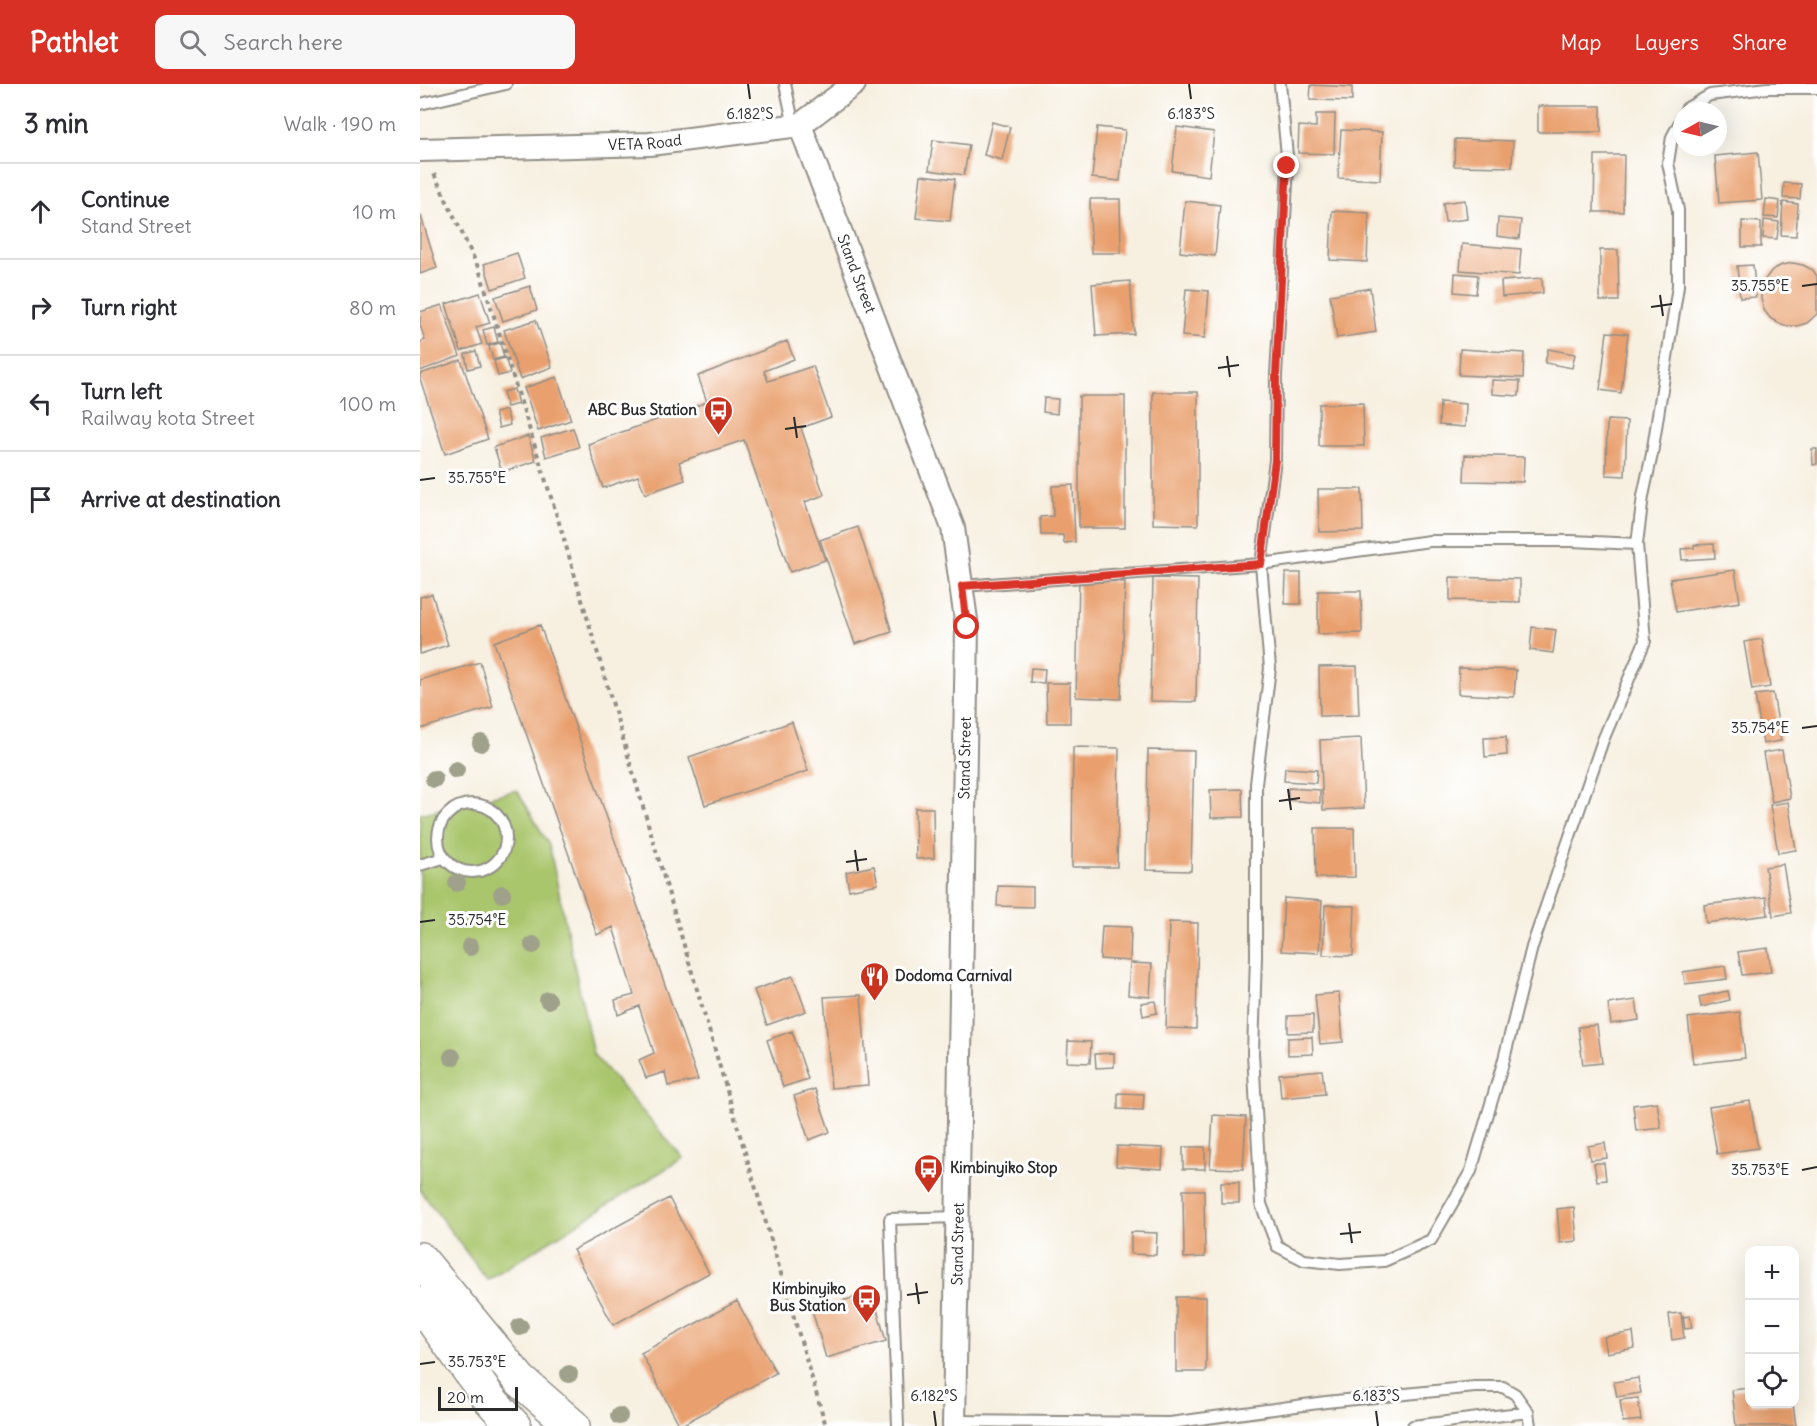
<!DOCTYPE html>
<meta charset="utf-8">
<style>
:root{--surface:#fff;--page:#f7f7f7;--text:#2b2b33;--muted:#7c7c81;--line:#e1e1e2;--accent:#d93025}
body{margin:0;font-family:Delius,sans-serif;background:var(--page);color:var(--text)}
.controls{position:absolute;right:18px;bottom:18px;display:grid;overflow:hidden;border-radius:12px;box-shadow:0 6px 24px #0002}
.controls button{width:54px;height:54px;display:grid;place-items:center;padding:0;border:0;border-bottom:2px solid var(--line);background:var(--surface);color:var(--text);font:30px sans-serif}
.compass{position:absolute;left:1253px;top:18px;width:54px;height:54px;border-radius:50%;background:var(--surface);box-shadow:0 6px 24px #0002;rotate:262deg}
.scale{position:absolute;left:18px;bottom:15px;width:80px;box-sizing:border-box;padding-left:6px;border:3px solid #2b2b2b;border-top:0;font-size:16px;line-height:21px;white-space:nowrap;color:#2b2b2b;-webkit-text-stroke:4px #fff;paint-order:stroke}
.stop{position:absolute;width:18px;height:18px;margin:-14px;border:4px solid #d93025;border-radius:50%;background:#fff}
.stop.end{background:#d93025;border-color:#fff;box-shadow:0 2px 6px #0008}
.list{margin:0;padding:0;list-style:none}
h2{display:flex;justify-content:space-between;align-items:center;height:78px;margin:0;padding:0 24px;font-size:26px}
h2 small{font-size:20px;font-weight:400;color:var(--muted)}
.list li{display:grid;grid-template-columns:39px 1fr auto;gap:18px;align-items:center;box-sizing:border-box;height:96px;padding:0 24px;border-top:2px solid var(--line)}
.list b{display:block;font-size:22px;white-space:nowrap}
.list p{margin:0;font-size:20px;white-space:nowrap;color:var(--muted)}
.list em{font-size:20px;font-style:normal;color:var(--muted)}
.icon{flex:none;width:33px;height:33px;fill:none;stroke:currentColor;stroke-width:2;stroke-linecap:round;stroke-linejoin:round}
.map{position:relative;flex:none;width:1397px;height:1342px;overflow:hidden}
header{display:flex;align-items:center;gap:36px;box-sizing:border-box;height:84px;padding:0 30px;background:var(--accent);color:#fff}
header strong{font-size:28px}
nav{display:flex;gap:33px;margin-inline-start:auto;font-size:21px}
.search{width:420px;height:54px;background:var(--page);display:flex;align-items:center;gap:15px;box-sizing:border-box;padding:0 21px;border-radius:12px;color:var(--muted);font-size:22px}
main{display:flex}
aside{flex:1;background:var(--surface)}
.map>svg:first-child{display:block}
</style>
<header>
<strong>Pathlet</strong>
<div class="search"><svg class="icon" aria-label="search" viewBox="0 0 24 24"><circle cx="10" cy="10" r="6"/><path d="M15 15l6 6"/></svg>Search here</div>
<nav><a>Map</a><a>Layers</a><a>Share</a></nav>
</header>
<main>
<aside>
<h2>3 min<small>Walk · 190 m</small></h2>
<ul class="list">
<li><svg class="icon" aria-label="ahead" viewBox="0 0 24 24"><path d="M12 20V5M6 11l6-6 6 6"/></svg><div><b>Continue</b><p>Stand Street</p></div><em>10 m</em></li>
<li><svg class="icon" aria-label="right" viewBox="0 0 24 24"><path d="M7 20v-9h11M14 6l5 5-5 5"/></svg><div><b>Turn right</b></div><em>80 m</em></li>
<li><svg class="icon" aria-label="left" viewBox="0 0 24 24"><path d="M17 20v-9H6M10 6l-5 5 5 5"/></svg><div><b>Turn left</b><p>Railway kota Street</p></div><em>100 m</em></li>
<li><svg class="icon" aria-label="arrive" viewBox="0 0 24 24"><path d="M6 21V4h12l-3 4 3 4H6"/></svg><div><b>Arrive at destination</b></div></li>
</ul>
</aside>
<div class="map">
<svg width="1397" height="1342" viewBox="0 0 1397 1342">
<rect width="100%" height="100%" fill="#fff"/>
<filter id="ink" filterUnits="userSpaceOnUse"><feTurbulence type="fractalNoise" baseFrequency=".0167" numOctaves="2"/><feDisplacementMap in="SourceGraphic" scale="12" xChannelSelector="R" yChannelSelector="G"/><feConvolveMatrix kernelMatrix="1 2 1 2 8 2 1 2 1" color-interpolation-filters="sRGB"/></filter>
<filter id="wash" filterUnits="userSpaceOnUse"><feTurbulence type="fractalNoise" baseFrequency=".008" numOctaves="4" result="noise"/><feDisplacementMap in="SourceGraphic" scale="24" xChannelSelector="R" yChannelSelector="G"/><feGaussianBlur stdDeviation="1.35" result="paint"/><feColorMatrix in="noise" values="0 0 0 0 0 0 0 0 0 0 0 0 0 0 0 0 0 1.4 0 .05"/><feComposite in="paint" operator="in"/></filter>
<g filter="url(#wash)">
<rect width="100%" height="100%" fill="#f7f0e1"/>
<!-- green -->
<path fill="#aac66d" stroke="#6a784c" stroke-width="1.5" d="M97 706 129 761 173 970 263 1074 67 1196 0 1106V730Z"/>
<g id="blocks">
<!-- building -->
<path fill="#e9a06e" d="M891 1 932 3V17L890 16Z
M1118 22H1181V48H1118Z
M896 30H915L914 70 878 69 879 42 896 43Z
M572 38 590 43 582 76 564 71Z
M677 43 705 46 700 97 672 94Z
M757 43 794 48 789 92 752 87Z
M921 46 962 48 960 96 918 94Z
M1035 55 1093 57 1092 83 1034 82Z
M513 56 549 61 544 91 509 86Z
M1338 68 1342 116 1299 119 1295 72Z
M1175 71H1204L1203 128H1174Z
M501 91 535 95 530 137 496 134Z
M1364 99 1381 100 1380 115 1363 114Z
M670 115H700L701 169H671Z
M1346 115 1360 117 1358 134 1344 133Z
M1045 116 1047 135 1025 138 1023 119Z
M765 117 800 121 795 172 760 168Z
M1363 118 1378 120 1376 152 1361 151Z
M912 127 949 129 947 178 910 176Z
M0 129 17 184 0 190Z
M1078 134 1101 136 1099 155 1077 152Z
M1344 136 1359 138 1357 155 1343 154Z
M1322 137 1341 138V163H1322Z
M1042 160 1101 165 1099 191 1040 186Z
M1180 166H1198L1199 217H1180Z
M97 169 105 194 72 205 64 180Z
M1373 179 1383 181 1393 186 1397 192V230L1387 239 1377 242H1368L1358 239 1350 234 1344 226 1341 215V204L1346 194 1352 186 1362 181Z
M1333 181 1336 213 1320 214 1317 182Z
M1035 189 1058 191 1056 210 1034 208Z
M1122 194 1123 209 1082 213 1081 197Z
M710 197 714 250 676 252 672 200Z
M110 202 117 226 83 237 75 213Z
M950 204 956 248 917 254 910 211Z
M766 205 789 207 785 254 762 252Z
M60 209 70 239 56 243 62 260 41 267 26 220Z
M22 221 40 272 0 287V258L5 256 0 241V228Z
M116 236 132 283 100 295 84 246Z
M74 243 78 258 67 261 63 246Z
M1187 248 1208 250 1201 309 1180 306Z
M367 257 374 275 344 287 348 297 393 282 411 333 381 344 404 411 385 418 405 476 370 488 324 356 259 378 265 396 225 410 218 392 183 404 168 360 287 318 278 292Z
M80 259 84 273 73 276 69 262Z
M1040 265 1104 269 1103 294 1039 291Z
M1128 265 1155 270 1152 284 1125 279Z
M56 267 60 282 48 285 45 270Z
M85 274 90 289 78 292 74 277Z
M41 276 68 355 25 370 0 295V290Z
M137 293 151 336 118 347 104 304Z
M1072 296 1100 297 1099 312 1072 310Z
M94 305 98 320 87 323 83 308Z
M733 308H778V441L733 440Z
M659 312H705V444H659Z
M624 314 638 315 637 330 623 328Z
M1020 318 1046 320 1045 343 1019 341Z
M943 319 944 362H899V320Z
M86 326 90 341 79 344 75 329Z
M1187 336 1207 337 1205 392 1186 391Z
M153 344 159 363 126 373 121 354Z
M108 352 116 377 82 388 74 363Z
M1392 365H1397V380L1393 381Z
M1045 371 1104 373 1103 398 1044 397Z
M653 401 655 458 644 459 643 451H621L620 433 633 432 632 402Z
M898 405H942L943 447 899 448Z
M438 443 472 548 435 560 400 456Z
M1294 460 1295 474 1262 476 1261 465 1274 464V461Z
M1315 486 1320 518 1256 528 1250 495Z
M866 489H881V520H865Z
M1030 493 1100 495V518L1030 516Z
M733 494 778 495 776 618 730 617Z
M659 496 705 498 701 615 656 613Z
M898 507H941L942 549 898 550Z
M12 510 28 561 0 570V513Z
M120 541 278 996 248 1002 245 988 226 994 219 976 234 969 219 922 198 931 195 916 214 911 193 843 177 851 74 558Z
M1112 543 1136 546 1133 569 1110 566Z
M1342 555 1350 603 1332 606 1324 558Z
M60 578 73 623 0 645V596Z
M937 582 939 631 900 632 899 583Z
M611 584 625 585 624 599 610 598Z
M1039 584 1096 586 1094 613 1038 610Z
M626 599H650V639H627Z
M1353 609 1361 657 1343 660 1335 611Z
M372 638 388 687 285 721 269 673Z
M1086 653 1087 671 1065 673 1064 654Z
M941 654 944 724 903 726 900 656Z
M653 663 699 664 697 783H652Z
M728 666 774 667 771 787 726 786Z
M1362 666 1370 714 1352 718 1343 669Z
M865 684 897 686 896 699 864 697Z
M868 704 900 706V719L868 716Z
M822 705 823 733 791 734 790 706Z
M1368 718 1376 766 1358 769 1350 721Z
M495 724H513L514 774 496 775Z
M895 744H934L935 793 896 794Z
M1363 780 1371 829 1353 832 1345 783Z
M454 782 458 800 429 806 426 788Z
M578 802 613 803V823L577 822Z
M1346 813 1348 831 1286 839 1284 821Z
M864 814 902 817 899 869 861 867Z
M905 821 935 822 933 872 903 871Z
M749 838 778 839 776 945 746 944Z
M682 842 711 843 710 877 680 875Z
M1348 864 1351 888 1322 891 1318 868Z
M710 879 732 880 730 913 708 911Z
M1305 882 1307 895 1265 900 1263 888Z
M373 892 386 927 347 941 334 906Z
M1308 907 1310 916 1281 923 1279 913Z
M919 909 923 958 900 960 895 911Z
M441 911 448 1001 411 1004 404 913Z
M1216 916 1219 936 1191 940 1188 920Z
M735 917 737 929 723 932 721 919Z
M1320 928 1325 974 1273 980 1268 934Z
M893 931V948L868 949V932Z
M1177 941 1182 979 1163 981 1158 943Z
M372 947 388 995 363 1003 347 956Z
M892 953 893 970 868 971V954Z
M648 957 671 958 670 979 647 978Z
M694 969V983L676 984 675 970Z
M902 986 905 1010 861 1014 859 990Z
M395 1005 410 1048 389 1056 374 1012Z
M698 1009 724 1010 723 1026 698 1025Z
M1330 1017 1338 1064 1297 1070 1289 1023Z
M1237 1018 1241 1044 1216 1047 1213 1021Z
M793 1031 826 1033 823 1085 790 1084Z
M1185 1059 1187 1074 1170 1076 1168 1062Z
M697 1062 743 1064 742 1085 696 1082Z
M763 1063H785V1085H763Z
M1174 1079H1184L1186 1096 1177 1097Z
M801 1098H819V1119H801Z
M763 1106H784L785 1173 764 1174Z
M249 1114 289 1189 193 1241 153 1166Z
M1154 1123 1157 1157 1140 1159 1137 1125Z
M711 1148 737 1149 736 1171 711 1170Z
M452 1208 466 1257 406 1274 392 1226Z
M756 1213H786V1288H756Z
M317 1217 356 1289 260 1342 221 1269Z
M1261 1229 1264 1254 1252 1256 1249 1230Z
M1270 1232 1272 1244 1265 1245 1263 1233Z
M1213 1248 1215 1264 1187 1269 1184 1253Z
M1218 1294 1221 1309 1197 1313 1194 1298Z
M1330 1304V1320H1373L1376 1342H1316L1312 1306Z
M1218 1314 1221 1336 1203 1338 1200 1316Z"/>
</g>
</g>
<g filter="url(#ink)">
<use href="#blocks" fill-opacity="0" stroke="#918e86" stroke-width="1.5"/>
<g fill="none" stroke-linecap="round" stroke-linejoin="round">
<defs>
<path id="service" d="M365 0 374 42
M860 0 868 82 856 291 855 376 841 480 850 584 836 700V872L833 969 841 1120 857 1162 884 1176 920 1180 964 1177 1011 1156 1051 1087 1083 979 1112 863 1183 656 1225 557 1217 460 1223 412 1232 370 1258 202V126L1248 79 1252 53 1262 34
M0 20 86 0
M1265 27 1267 24 1290 11 1347 4H1397
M542 502 841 480 1010 457H1152L1217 460
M18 754a34 34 0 1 1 68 0a34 34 0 1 1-68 0Z
M0 781 23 774
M535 1337 750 1339 906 1318 1055 1303H1083L1095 1310 1108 1328 1110 1342
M478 1342 470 1135 538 1133
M993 1342 1108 1328"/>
<g id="minor">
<path id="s1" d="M380 41 533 444 547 543 534 1342"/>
<path id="s2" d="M0 66 230 60 380 41 434 0"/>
</g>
<path id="trunk" d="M0 1175 100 1296 153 1342
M0 1219 69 1314 94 1342"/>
</defs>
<!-- service casing -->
<use href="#service" stroke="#918e86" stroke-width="14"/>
<!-- minor casing -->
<use href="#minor" stroke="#918e86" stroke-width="26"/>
<!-- trunk casing -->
<use href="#trunk" stroke="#918e86" stroke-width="36"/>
<!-- path -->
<path stroke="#918e86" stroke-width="4" stroke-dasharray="4.5 4.5" stroke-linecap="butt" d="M14 90 59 185 141 445 406 1342"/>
<!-- service -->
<use href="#service" stroke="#fff" stroke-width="10"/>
<!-- minor -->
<use href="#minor" stroke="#fff" stroke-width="22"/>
<!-- trunk -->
<use href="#trunk" stroke="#fff" stroke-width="33"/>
</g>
<!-- trees -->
<g fill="#9fa18a">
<circle cx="61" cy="659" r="9"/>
<circle cx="36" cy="686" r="9"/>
<circle cx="14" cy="695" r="9"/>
<circle cx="37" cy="799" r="9"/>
<circle cx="82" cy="810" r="9"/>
<circle cx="113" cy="861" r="9"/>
<circle cx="50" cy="863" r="9"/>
<circle cx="128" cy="916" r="9"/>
<circle cx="32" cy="973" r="9"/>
<circle cx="100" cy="1243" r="9"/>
<circle cx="149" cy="1290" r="9"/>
<circle cx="199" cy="1332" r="9"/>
</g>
</g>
<g fill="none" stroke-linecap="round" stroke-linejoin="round" filter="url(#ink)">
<!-- route -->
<path stroke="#d93025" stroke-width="8" d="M547 543 542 502 841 480 855 376 856 291 867 82"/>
</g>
<!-- ticks -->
<path fill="none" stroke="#2b2b2b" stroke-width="2" d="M328 0 330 15M769 0 771 15M1382 202 1397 200M1240 211 1243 232M1231 223 1252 220M807 272 810 293M798 284 819 281M374 333 377 354M365 345 386 342M0 396 15 394M1382 644 1397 642M868 705 871 726M859 717 880 714M435 766 438 787M426 778 447 775M0 838 15 836M1382 1086 1397 1083M929 1139 932 1159M920 1150 941 1148M496 1199 499 1220M487 1211 508 1208M0 1280 15 1278M514 1327 516 1342M956 1327 958 1342"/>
<!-- icons -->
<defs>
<symbol id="bus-pin" viewBox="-11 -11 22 30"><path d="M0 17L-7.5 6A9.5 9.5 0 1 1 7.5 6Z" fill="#c8321e" stroke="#fff"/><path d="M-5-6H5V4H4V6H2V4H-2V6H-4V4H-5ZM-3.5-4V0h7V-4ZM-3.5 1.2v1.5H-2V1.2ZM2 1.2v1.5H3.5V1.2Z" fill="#fff"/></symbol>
<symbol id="restaurant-pin" viewBox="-11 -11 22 30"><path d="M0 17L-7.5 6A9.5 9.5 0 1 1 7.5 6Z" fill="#c8321e" stroke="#fff"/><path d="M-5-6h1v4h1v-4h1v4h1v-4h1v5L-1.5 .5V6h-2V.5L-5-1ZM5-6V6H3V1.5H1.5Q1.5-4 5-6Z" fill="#fff"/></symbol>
</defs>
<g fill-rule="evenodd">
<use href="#bus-pin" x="282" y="310" width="33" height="45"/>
<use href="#restaurant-pin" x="438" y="876" width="33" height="45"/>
<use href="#bus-pin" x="492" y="1068" width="33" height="45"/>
<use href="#bus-pin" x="430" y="1198" width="33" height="45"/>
</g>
<g text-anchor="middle" stroke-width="6" stroke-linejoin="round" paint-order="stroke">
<!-- street labels -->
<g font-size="15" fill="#2b2b2b" stroke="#fff">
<text dy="5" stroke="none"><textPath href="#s2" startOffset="225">VETA Road</textPath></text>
<text dy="5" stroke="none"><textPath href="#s1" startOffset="159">Stand Street</textPath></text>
<text transform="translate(545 674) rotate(-89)" y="5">Stand Street</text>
<text transform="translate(538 1160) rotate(-89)" y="5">Stand Street</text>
</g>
<!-- poi labels -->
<g font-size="15" font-weight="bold" fill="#2b2b2b" stroke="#fff" text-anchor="end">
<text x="277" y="331">ABC Bus Station</text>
<text x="475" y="897" text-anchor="start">Dodoma Carnival</text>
<text x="530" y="1089" text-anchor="start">Kimbinyiko Stop</text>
<text x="426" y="1210">Kimbinyiko<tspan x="426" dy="17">Bus Station</tspan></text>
</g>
</g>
<g font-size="15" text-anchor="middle" fill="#2b2b2b" stroke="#fff" stroke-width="6" stroke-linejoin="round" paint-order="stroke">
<text x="330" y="35">6.182°S</text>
<text x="771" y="35">6.183°S</text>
<text x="1340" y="207">35.755°E</text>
<text x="57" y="399">35.755°E</text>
<text x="1340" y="649">35.754°E</text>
<text x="57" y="841">35.754°E</text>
<text x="1340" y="1091">35.753°E</text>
<text x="57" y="1283">35.753°E</text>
<text x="514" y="1317">6.182°S</text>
<text x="956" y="1317">6.183°S</text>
</g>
</svg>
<div class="controls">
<button>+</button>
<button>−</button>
<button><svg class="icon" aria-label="locate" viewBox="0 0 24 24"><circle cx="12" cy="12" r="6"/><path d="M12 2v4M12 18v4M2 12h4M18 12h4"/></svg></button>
</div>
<svg class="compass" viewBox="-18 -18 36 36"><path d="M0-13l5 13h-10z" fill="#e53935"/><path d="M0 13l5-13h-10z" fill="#7c7c81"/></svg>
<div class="scale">20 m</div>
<div class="stop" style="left:547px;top:543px"></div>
<div class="stop end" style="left:867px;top:82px"></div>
</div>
</main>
